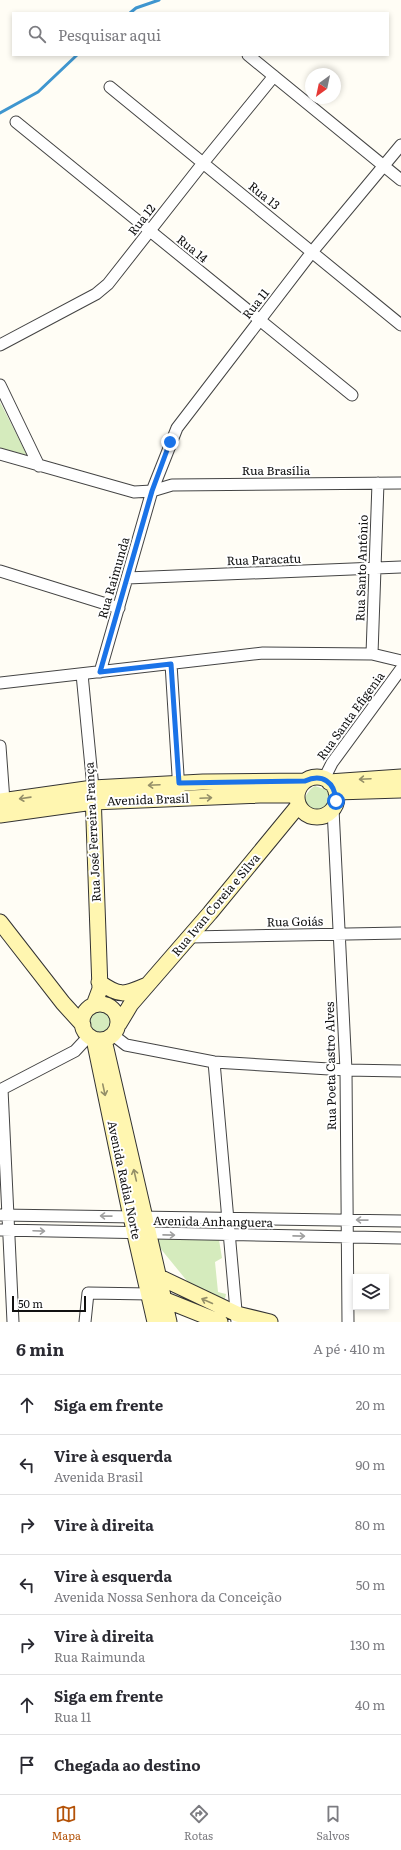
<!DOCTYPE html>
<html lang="pt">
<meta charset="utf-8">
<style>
:root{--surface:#fff;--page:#f2f2f3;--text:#2b2b33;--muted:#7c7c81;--line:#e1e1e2;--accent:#b45309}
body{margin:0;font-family:Literata,serif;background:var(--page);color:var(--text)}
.controls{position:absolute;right:12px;bottom:12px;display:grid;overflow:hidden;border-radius:0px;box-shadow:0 2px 6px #0003}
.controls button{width:36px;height:36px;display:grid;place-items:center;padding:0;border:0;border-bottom:1px solid var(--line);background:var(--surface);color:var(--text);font:20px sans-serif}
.compass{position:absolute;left:305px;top:68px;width:36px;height:36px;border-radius:50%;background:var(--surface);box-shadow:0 2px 6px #0003;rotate:213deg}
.scale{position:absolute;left:12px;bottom:10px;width:74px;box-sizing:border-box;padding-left:4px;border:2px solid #111;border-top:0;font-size:11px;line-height:14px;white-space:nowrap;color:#111;-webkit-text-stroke:3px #fff;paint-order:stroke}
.stop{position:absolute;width:12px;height:12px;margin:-9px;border:3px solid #1a73e8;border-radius:50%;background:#fff}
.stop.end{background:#1a73e8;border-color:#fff;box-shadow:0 1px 4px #0008}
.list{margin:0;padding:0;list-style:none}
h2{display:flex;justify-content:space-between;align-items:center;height:52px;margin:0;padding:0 16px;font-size:17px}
h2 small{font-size:13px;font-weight:400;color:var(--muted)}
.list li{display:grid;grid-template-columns:26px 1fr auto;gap:12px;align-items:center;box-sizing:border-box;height:60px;padding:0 16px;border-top:1px solid var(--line)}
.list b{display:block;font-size:15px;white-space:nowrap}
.list p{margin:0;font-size:13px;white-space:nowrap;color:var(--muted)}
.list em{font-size:13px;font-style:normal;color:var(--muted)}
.icon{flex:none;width:22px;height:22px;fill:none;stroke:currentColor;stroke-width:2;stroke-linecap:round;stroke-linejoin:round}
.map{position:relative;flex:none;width:401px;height:1322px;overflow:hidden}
.search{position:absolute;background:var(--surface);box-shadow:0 2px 6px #0003;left:12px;right:12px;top:12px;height:44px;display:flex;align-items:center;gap:10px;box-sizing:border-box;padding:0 14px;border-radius:0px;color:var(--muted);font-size:15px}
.sheet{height:472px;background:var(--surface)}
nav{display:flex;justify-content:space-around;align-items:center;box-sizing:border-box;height:56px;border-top:1px solid var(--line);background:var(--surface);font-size:11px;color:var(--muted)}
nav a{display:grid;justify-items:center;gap:2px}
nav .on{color:var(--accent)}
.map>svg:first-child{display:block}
</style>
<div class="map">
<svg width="401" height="1322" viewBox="0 0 401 1322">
<rect width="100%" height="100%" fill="#fffdf5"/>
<!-- green -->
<path fill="#d5ebbd" d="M0 402 27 455 0 448Z
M315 786 327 790 331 796 330 808 325 812H307C299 805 307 790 315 786Z
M89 1022a12 12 0 1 1 24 0a12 12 0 1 1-24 0Z
M158 1239 219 1240 222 1258 215 1262 218 1292 226 1294 224 1303 192 1287 156 1243Z"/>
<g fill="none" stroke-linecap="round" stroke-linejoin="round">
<!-- stream -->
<path stroke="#3f96cf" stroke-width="3" d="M130 13 136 8 159 0
M0 113 38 92 77 55"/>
<defs>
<path id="street" d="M248 55 401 180
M110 87 401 325
M16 122 352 395
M0 345 96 294 108 284 203 163 274 76
M0 385 39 466
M0 454 134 492 152 491 172 485 401 483
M0 571 119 608
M127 578 401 567
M372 654 378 483
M171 664 179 791
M100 672 152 491 177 428 312 252 401 145
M82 674 93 788
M0 683 263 653 372 654 401 661
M0 746 4 801
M324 779 332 763 401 669
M333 809 346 1070 348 1322
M190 937 401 933
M113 1035 126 1045 214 1062 346 1070 401 1071
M214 1062 237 1322
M2 1089 13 1322
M0 1090 75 1051 89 1036
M0 1215 401 1221
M0 1230 401 1238
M85 1322 88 1293 150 1294"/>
<path id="secondary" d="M297 797a20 20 0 1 1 40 0a20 20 0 1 1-40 0Z
M329 782 401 777
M336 792 401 790
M93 793 100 989 94 1005
M0 801 93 788 203 782 305 781
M0 815 93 802 260 795H297
M0 922 63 1003 83 1025
M99 982C120 997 124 995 147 985
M82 1022a18 18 0 1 1 36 0a18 18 0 1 1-36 0Z
M119 1024 131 1004 210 913 298 806
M94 1039 131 1217 155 1322
M104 1040 169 1322
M153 1274 237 1314 270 1322
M158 1297 220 1322"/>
</defs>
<!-- street casing -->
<use href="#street" stroke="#444" stroke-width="13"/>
<!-- secondary casing -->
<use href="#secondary" stroke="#333" stroke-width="17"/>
<!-- street -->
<use href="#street" stroke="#fff" stroke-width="11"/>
<!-- secondary -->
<use href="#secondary" stroke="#fff6b0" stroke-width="15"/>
</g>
<!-- one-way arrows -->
<defs><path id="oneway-shaft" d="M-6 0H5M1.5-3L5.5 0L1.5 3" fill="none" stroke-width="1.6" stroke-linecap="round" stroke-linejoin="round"/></defs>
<g stroke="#948f68">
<use href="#oneway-shaft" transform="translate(365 779) rotate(177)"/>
<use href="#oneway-shaft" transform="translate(154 785) rotate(177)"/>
<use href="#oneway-shaft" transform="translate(25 798) rotate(172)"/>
<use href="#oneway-shaft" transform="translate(206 798) rotate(-3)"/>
<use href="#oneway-shaft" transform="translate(104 1090) rotate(78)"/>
<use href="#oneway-shaft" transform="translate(135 1175) rotate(-103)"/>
<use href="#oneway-shaft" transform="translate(207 1301) rotate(-156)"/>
</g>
<g stroke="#a0a0a0">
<use href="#oneway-shaft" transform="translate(106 1216) rotate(-179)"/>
<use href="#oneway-shaft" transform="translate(362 1220) rotate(-179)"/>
<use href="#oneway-shaft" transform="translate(39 1231) rotate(2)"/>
<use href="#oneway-shaft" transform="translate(169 1235) rotate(1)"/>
<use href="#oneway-shaft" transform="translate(299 1236) rotate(1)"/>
</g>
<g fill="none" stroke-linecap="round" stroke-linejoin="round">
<!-- route -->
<path stroke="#1a73e8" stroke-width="5" d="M170 442 152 491 100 672 171 664 179 783 305 781C322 773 335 782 336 801"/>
</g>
<g text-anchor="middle" stroke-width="4" stroke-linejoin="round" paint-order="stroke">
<!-- street labels -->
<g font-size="12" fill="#111" stroke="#fff">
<text transform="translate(264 196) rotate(39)" y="4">Rua 13</text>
<text transform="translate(142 220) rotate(-52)" y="4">Rua 12</text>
<text transform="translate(192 249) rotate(39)" y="4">Rua 14</text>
<text transform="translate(256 304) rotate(-52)" y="4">Rua 11</text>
<text x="276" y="475">Rua Brasília</text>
<text transform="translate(264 560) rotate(-2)" y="4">Rua Paracatu</text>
<text transform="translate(362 568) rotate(-88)" y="4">Rua Santo Antônio</text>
<text transform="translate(114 578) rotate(-74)" y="4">Rua Raimunda</text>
<text transform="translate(351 716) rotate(-54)" y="4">Rua Santa Efigenia</text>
<text transform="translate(148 800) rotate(-2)" y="4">Avenida Brasil</text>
<text transform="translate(93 832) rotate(-93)" y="4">Rua José Ferreira França</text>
<text transform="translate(216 905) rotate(-50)" y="4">Rua Ivan Coreia e Silva</text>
<text transform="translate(295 922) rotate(-1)" y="4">Rua Goiás</text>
<text transform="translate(331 1066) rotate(-91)" y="4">Rua Poeta Castro Alves</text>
<text transform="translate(124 1180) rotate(78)" y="4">Avenida Radial Norte</text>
<text transform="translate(213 1222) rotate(1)" y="4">Avenida Anhanguera</text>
</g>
</g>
</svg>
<div class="controls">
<button><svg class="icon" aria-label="layers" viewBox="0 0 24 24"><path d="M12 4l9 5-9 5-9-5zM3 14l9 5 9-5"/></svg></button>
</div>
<svg class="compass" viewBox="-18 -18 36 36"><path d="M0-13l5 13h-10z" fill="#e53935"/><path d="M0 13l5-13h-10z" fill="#7c7c81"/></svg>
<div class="scale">50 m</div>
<div class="stop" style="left:336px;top:801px"></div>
<div class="stop end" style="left:170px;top:442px"></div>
<div class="search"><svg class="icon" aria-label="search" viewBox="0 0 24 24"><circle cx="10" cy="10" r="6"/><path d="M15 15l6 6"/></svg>Pesquisar aqui</div>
</div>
<section class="sheet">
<h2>6 min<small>A pé · 410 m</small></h2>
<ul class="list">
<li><svg class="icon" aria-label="ahead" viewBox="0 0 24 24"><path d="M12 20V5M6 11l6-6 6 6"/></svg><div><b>Siga em frente</b></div><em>20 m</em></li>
<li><svg class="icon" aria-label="left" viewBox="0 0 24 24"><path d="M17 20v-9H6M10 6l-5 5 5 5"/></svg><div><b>Vire à esquerda</b><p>Avenida Brasil</p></div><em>90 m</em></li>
<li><svg class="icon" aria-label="right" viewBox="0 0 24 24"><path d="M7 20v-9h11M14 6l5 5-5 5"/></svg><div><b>Vire à direita</b></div><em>80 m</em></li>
<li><svg class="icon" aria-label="left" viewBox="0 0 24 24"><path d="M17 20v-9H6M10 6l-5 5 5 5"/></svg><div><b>Vire à esquerda</b><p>Avenida Nossa Senhora da Conceição</p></div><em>50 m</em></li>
<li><svg class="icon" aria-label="right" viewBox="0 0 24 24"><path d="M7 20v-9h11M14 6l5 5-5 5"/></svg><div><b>Vire à direita</b><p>Rua Raimunda</p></div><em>130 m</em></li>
<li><svg class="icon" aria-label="ahead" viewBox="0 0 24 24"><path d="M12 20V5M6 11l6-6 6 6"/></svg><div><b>Siga em frente</b><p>Rua 11</p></div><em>40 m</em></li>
<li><svg class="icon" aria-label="arrive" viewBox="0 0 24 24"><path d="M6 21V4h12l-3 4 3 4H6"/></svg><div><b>Chegada ao destino</b></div></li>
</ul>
</section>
<nav>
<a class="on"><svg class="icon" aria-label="map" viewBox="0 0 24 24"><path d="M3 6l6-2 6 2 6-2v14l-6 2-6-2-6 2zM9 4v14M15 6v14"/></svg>Mapa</a>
<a><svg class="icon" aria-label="directions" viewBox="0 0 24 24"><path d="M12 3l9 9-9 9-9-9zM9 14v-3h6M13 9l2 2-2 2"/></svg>Rotas</a>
<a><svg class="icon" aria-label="saved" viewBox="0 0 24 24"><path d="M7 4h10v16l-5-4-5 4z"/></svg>Salvos</a>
</nav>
